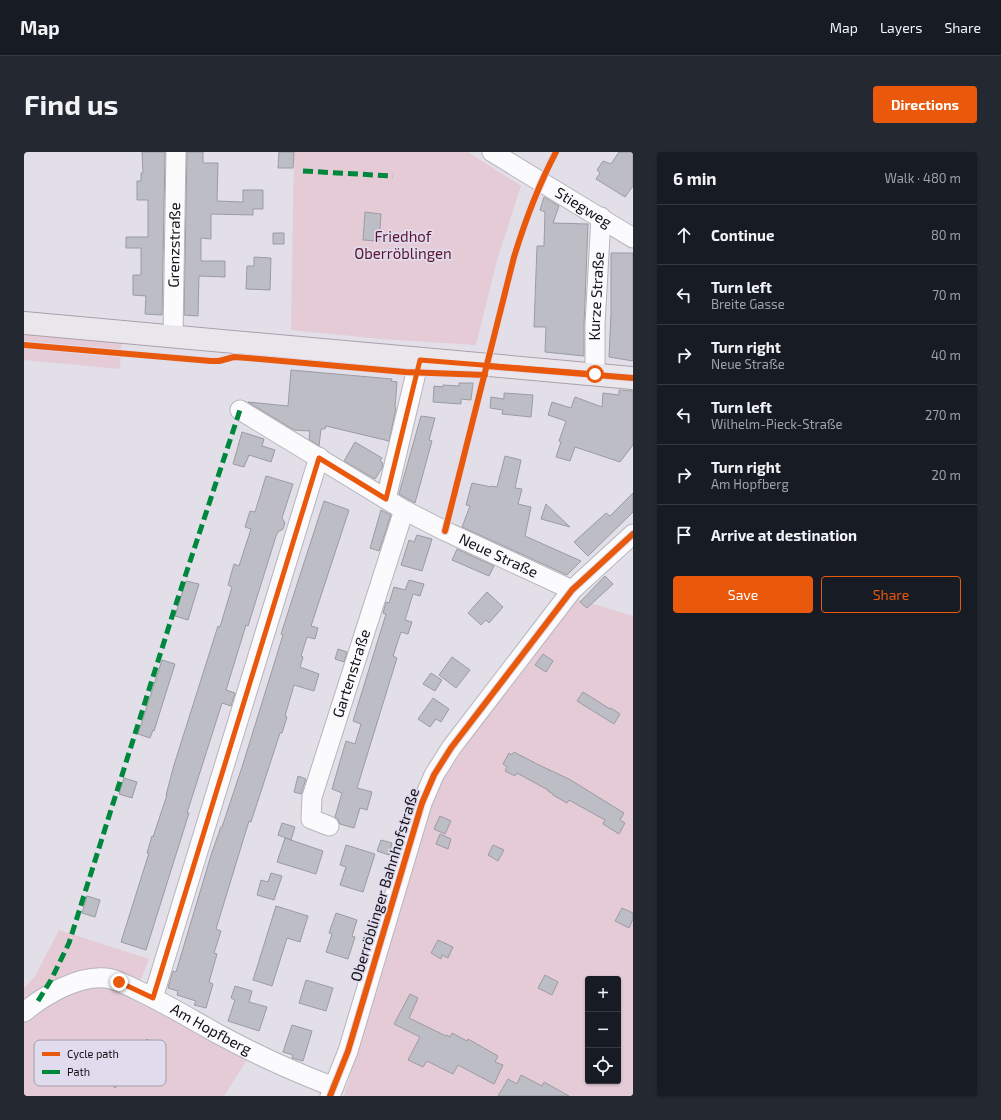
<!DOCTYPE html>
<meta charset="utf-8">
<style>
:root{--surface:#171b24;--page:#242831;--text:#f1f3f6;--muted:#9ea1a6;--line:#363941;--accent:#ea580c}
body{margin:0;font-family:"Exo 2",sans-serif;background:var(--page);color:var(--text)}
.controls{position:absolute;right:12px;bottom:12px;display:grid;overflow:hidden;border-radius:4px;box-shadow:0 1px 3px #0004}
.controls button{width:36px;height:36px;display:grid;place-items:center;padding:0;border:0;border-bottom:1px solid var(--line);background:var(--surface);color:var(--text);font:20px sans-serif}
.stop{position:absolute;width:12px;height:12px;margin:-9px;border:3px solid #ea580c;border-radius:50%;background:#fff}
.stop.end{background:#ea580c;border-color:#fff;box-shadow:0 1px 4px #0008}
.list{margin:0;padding:0;list-style:none}
h2{display:flex;justify-content:space-between;align-items:center;height:52px;margin:0;padding:0 16px;font-size:17px}
h2 small{font-size:13px;font-weight:400;color:var(--muted)}
.list li{display:grid;grid-template-columns:26px 1fr auto;gap:12px;align-items:center;box-sizing:border-box;height:60px;padding:0 16px;border-top:1px solid var(--line)}
.list b{display:block;font-size:15px;white-space:nowrap}
.list p{margin:0;font-size:13px;white-space:nowrap;color:var(--muted)}
.list em{font-size:13px;font-style:normal;color:var(--muted)}
.actions{display:flex;gap:8px;padding:12px 16px}
.actions a{flex:1;padding:9px 0;border:1px solid var(--accent);border-radius:4px;text-align:center;font-size:14px;color:var(--accent)}
.actions .main{background:var(--accent);color:#fff}
.icon{flex:none;width:22px;height:22px;fill:none;stroke:currentColor;stroke-width:2;stroke-linecap:round;stroke-linejoin:round}
.map{position:relative;flex:none;width:609px;height:944px;overflow:hidden;border-radius:4px}
header{display:flex;align-items:center;gap:24px;box-sizing:border-box;height:56px;padding:0 20px;background:var(--surface);border-bottom:1px solid var(--line)}
header strong{font-size:19px}
nav{display:flex;gap:22px;margin-inline-start:auto;font-size:14px}
.intro{display:flex;align-items:center;justify-content:space-between;box-sizing:border-box;height:96px;padding:0 24px}
h1{margin:0;font-size:28px}
.button{padding:10px 18px;border-radius:4px;background:var(--accent);color:#fff;font-size:14px;font-weight:700}
main{display:flex;gap:24px;padding:0 24px}
aside{flex:1;background:var(--surface);border-radius:4px;box-shadow:0 1px 3px #0004}
.map>svg:first-child{display:block}
</style>
<header>
<strong>Map</strong>
<nav><a>Map</a><a>Layers</a><a>Share</a></nav>
</header>
<div class="intro"><h1>Find us</h1><a class="button">Directions</a></div>
<main>
<div class="map">
<svg width="609" height="944" viewBox="0 0 609 944">
<rect width="100%" height="100%" fill="#e2dfe9"/>
<!-- green -->
<path fill="#e4cbd5" fill-rule="evenodd" d="M270 0H444L497 34 473 108 452 193 358 187 267 178Z
M0 159 99 170 96 217 0 208Z
M553 447 609 464V944H320L388 712 403 665 415 633 474 548ZM564 827H594V929H564Z
M35 778 125 807 114 834 88 821 0 855V836L11 824Z
M60 833H85L222 909 200 944H0V869L9 860Z"/>
<!-- building -->
<path fill="#bdbdc5" stroke="#9b9ba3" d="M118 0H141L138 163 121 162 122 144 109 143V123H117V96H102V85H124V48H113V29H117V21H119Z
M163 0H179V11H194L193 49 219 50V38H239V57H229V63L187 62V87L177 86V109H201V125L175 124 174 164 160 163Z
M255 0H270L269 16H254Z
M595 0H609V34L601 45 572 27 576 21 573 18 579 9 587 12Z
M520 45 535 54 529 71 564 72 560 173V204L521 200 522 175H510L513 94H520L521 60 516 58Z
M341 60 357 62 355 89 339 88Z
M249 81H260V92H249Z
M587 101H609V209L585 205 587 162Z
M230 105 247 106 246 138 222 137 223 114H230Z
M267 218 368 227 367 229 373 230 371 255 372 256 365 289 302 274 301 277H297L295 294 285 287 286 279 270 278 224 250 264 254Z
M435 231H449L447 248 437 247V252L409 250 410 234 419 235V233L435 234Z
M595 238 609 239V293L596 310 551 295 546 309 532 305 537 290 535 289 542 269 524 263 528 250 547 256 551 245 578 255 579 241 595 243Z
M480 241 509 243 507 265 478 262 479 258 466 256 467 245 480 247Z
M397 264 411 266 405 288 408 289 391 351 375 342Z
M218 280 240 287 238 294 251 298 247 310 225 303 220 315 209 312Z
M331 290 358 306 356 309 359 311 358 316 351 327 320 309Z
M481 304 497 308 491 336 498 337 494 352 507 355 501 384 557 409 543 423 438 375 446 354 442 353 448 331 467 335V334L473 335Z
M242 324 269 332 258 366 261 371 259 377 254 380 252 384 224 474 222 473 202 538 211 541 207 554 198 551 163 661H165L122 798 97 790 125 701H123L128 684 129 685 143 643H142L150 613 194 474 196 475 208 435 204 433 210 412 215 414 227 377 221 375 226 359 231 360Z
M609 341V360L564 404 550 390 582 361 586 364Z
M300 349 325 358 287 474 294 476 291 487 283 485 277 504 279 505 276 515 295 522 290 539 270 533 261 564 263 565 258 581H256L227 670 225 669 192 777 197 779 190 801 193 802 185 830 189 832 182 856 170 853 172 849 153 843 154 839 144 836 149 819 152 820 188 700 197 675H198L219 612 259 483 257 482Z
M522 352 546 375 517 367Z
M357 358 367 363 355 399 346 396Z
M393 383 408 387 398 419 377 413 385 388 390 390Z
M433 397 470 414 465 424 428 408Z
M581 424 589 432 563 456 556 450Z
M385 428 400 432 396 444 389 442 381 468 388 470 384 482 377 480 369 504 373 506 333 636 348 640 343 658 336 656 330 676 316 672 314 667 311 665 318 641 308 637 322 589 331 592 337 572 329 569 362 462 359 461 362 450 365 451 370 435 381 438Z
M162 429 175 432 164 468 151 464Z
M463 440 479 455 465 471 462 468 457 473 444 461Z
M314 497 323 500 320 510 311 507Z
M519 502 529 509 522 520 511 513Z
M428 505 446 518 432 536 415 523Z
M138 508 151 512 130 579 129 578 126 586 114 582Z
M407 521 418 528 411 539 399 532Z
M559 540 586 557 587 556 596 562 590 572 553 549Z
M409 546 425 557 417 570 412 567 406 575 394 567Z
M490 600 515 613 545 627 600 661 596 668 601 671 595 682 579 672 581 668 545 648 543 651 529 643V642L524 639V638L493 621 491 624 481 619 483 615 479 612 485 601 488 603Z
M274 624 282 627 277 642 270 640Z
M100 626 113 630 108 646 95 642Z
M416 664 427 669 421 682 410 677Z
M258 671 271 675 267 688 254 683Z
M416 682 427 687 424 697 412 692Z
M261 686 299 699 292 722 253 710Z
M357 688 368 691 365 703 353 699Z
M322 693 351 702 339 740 316 733 322 715 316 713Z
M469 693 480 698 474 709 464 703Z
M247 721 258 724 250 748 233 743 237 728 244 730Z
M63 744 76 748 71 765 58 761Z
M252 754 284 764 276 790 263 786 248 834 229 828Z
M598 756 609 761V767L605 776 591 769Z
M312 761 333 768 328 784 331 785 324 807 302 800 308 782 305 781Z
M414 788 429 795 424 806 418 803 417 807 407 801Z
M521 823 534 830 528 843 514 836Z
M282 828 309 836 302 859 275 851Z
M211 834 228 839 225 850 243 855 235 879 204 869 211 848 207 846Z
M386 842 394 846 385 866 422 884 423 883 426 885 428 881 443 889 444 887 474 904 471 910 479 913 470 932 434 913 429 922 403 909 399 915 384 908 396 885 370 872Z
M268 873 288 879 279 909 268 906 269 903 259 900Z
M123 887 136 897 129 905 116 895Z
M92 916 102 925 91 936 82 927Z
M497 923 518 934 520 930 545 944H474L484 927 493 932Z"/>
<g fill="none" stroke-linecap="round" stroke-linejoin="round">
<defs>
<g id="minor">
<path id="s1" d="M468 0 609 86"/>
<path id="s2" d="M149 185 152 0"/>
<path id="s3" d="M571 222V173L577 65"/>
<path id="s4" d="M216 258 380 358 421 379 548 438"/>
<path d="M362 347 395 208"/>
<path id="s5" d="M305 674 287 667 288 645 380 358"/>
<path d="M129 846 295 305"/>
<path id="s6" d="M0 860C21 843 54 823 82 826 93 827 104 834 113 838 141 851 167 867 194 882 231 902 270 920 310 935"/>
<path d="M306 944 324 899 398 651 410 623 427 596 548 438 609 382"/>
</g>
<path id="major" d="M0 171 609 226"/>
</defs>
<!-- minor casing -->
<use href="#minor" stroke="#b7b5bc" stroke-width="21"/>
<!-- major casing -->
<use href="#major" stroke="#a9a0ab" stroke-width="24"/>
<!-- minor -->
<use href="#minor" stroke="#fbfafc" stroke-width="19"/>
<!-- major -->
<use href="#major" stroke="#eae7ec" stroke-width="22"/>
<!-- quiet -->
<path stroke="#00873e" stroke-width="5" stroke-dasharray="10 5" stroke-linecap="butt" d="M279 19 369 24
M14 849 27 828 45 791 152 452 216 258"/>
<defs>
<path id="cycleway" d="M0 193 187 209H195L210 205 224 206 381 220 461 223
M463 214 609 226
M421 379 490 105C501 69 514 34 532 0
M306 944 324 899 398 651 410 623 427 596 548 438 609 382"/>
</defs>
<!-- cycleway casing -->
<use href="#cycleway" stroke="#e0dbed" stroke-width="8"/>
<!-- cycleway -->
<use href="#cycleway" stroke="#e8590c" stroke-width="6"/>
</g>
<g fill="none" stroke-linecap="round" stroke-linejoin="round">
<!-- route -->
<path stroke="#ea580c" stroke-width="5" d="M95 830 129 846 295 306 362 347 396 208 571 222"/>
</g>
<g text-anchor="middle" stroke-width="3.5" stroke-linejoin="round" paint-order="stroke">
<!-- street labels -->
<g font-size="15" fill="#121016" stroke="#e0dbed">
<text dy="5" stroke="none"><textPath href="#s1" startOffset="107">Stiegweg</textPath></text>
<text dy="5" stroke="none"><textPath href="#s2" startOffset="92">Grenzstraße</textPath></text>
<text dy="5" stroke="none"><textPath href="#s3" startOffset="78">Kurze Straße</textPath></text>
<text dy="5" stroke="none"><textPath href="#s4" startOffset="297">Neue Straße</textPath></text>
<text dy="5" stroke="none"><textPath href="#s5" startOffset="171">Gartenstraße</textPath></text>
<text transform="translate(361 733) rotate(-73)" y="5">Oberröblinger Bahnhofstraße</text>
<text dy="5" stroke="none"><textPath href="#s6" startOffset="208">Am Hopfberg</textPath></text>
</g>
<!-- park labels -->
<g font-size="15" fill="#5b1530" stroke="#e0dbed">
<text x="379" y="90">Friedhof<tspan x="379" dy="17">Oberröblingen</tspan></text>
</g>
</g>
<!-- legend -->
<rect x="10" y="888" width="132" height="46" rx="6" fill="#e0dbed" stroke="#a29eac" stroke-width="1"/>
<rect x="18" y="900" width="18" height="4" fill="#e8590c"/>
<rect x="18" y="918" width="18" height="4" fill="#00873e"/>
<g font-size="11" fill="#121016">
<text x="43" y="906">Cycle path</text>
<text x="43" y="924">Path</text>
</g>
</svg>
<div class="controls">
<button>+</button>
<button>−</button>
<button><svg class="icon" aria-label="locate" viewBox="0 0 24 24"><circle cx="12" cy="12" r="6"/><path d="M12 2v4M12 18v4M2 12h4M18 12h4"/></svg></button>
</div>
<div class="stop" style="left:571px;top:222px"></div>
<div class="stop end" style="left:95px;top:830px"></div>
</div>
<aside>
<h2>6 min<small>Walk · 480 m</small></h2>
<ul class="list">
<li><svg class="icon" aria-label="ahead" viewBox="0 0 24 24"><path d="M12 20V5M6 11l6-6 6 6"/></svg><div><b>Continue</b></div><em>80 m</em></li>
<li><svg class="icon" aria-label="left" viewBox="0 0 24 24"><path d="M17 20v-9H6M10 6l-5 5 5 5"/></svg><div><b>Turn left</b><p>Breite Gasse</p></div><em>70 m</em></li>
<li><svg class="icon" aria-label="right" viewBox="0 0 24 24"><path d="M7 20v-9h11M14 6l5 5-5 5"/></svg><div><b>Turn right</b><p>Neue Straße</p></div><em>40 m</em></li>
<li><svg class="icon" aria-label="left" viewBox="0 0 24 24"><path d="M17 20v-9H6M10 6l-5 5 5 5"/></svg><div><b>Turn left</b><p>Wilhelm-Pieck-Straße</p></div><em>270 m</em></li>
<li><svg class="icon" aria-label="right" viewBox="0 0 24 24"><path d="M7 20v-9h11M14 6l5 5-5 5"/></svg><div><b>Turn right</b><p>Am Hopfberg</p></div><em>20 m</em></li>
<li><svg class="icon" aria-label="arrive" viewBox="0 0 24 24"><path d="M6 21V4h12l-3 4 3 4H6"/></svg><div><b>Arrive at destination</b></div></li>
</ul>
<div class="actions"><a class="main">Save</a><a>Share</a></div>
</aside>
</main>
